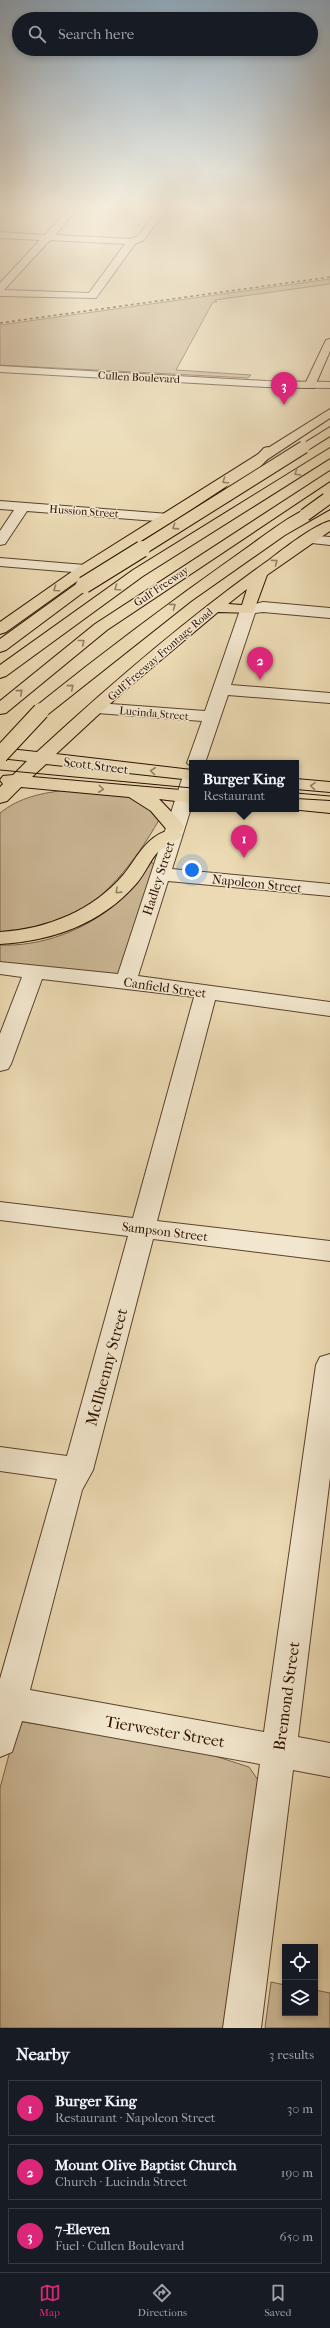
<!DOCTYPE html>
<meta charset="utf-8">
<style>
:root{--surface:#171b24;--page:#20242c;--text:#f1f3f6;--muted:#9ea1a6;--line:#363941;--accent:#db2777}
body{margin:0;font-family:"IM FELL French Canon",serif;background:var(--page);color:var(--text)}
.controls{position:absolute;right:12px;bottom:12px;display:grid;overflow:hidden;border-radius:0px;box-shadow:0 2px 6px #0003}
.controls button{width:36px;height:36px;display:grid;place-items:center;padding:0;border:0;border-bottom:1px solid var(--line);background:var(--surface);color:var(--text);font:20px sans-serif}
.you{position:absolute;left:192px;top:870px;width:14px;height:14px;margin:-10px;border:3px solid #fff;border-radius:50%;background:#1a73e8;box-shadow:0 0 0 6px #1a73e833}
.badge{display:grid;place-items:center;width:26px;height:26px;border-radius:50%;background:var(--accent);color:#fff;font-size:13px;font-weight:700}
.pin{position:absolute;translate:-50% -33px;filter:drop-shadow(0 1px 2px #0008)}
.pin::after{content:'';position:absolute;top:21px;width:14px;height:12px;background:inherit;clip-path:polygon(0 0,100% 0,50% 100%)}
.popup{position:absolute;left:189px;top:760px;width:110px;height:52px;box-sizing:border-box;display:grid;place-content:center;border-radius:0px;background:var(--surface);filter:drop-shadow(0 1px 3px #0005);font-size:13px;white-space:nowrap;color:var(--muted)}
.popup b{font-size:15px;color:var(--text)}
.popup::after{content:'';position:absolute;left:50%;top:100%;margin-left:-8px;border:8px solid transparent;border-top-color:var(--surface)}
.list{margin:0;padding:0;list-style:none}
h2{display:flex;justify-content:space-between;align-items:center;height:52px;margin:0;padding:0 16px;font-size:17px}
h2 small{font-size:13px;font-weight:400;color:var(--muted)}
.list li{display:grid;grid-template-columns:26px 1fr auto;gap:12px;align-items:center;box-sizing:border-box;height:56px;margin:0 8px 8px;padding:0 8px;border:1px solid var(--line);border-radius:0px}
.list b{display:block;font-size:15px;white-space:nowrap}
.list p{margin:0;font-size:13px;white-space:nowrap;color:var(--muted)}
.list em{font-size:13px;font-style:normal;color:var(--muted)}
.icon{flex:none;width:22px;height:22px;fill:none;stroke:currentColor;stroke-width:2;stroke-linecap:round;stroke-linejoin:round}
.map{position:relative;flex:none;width:330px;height:2028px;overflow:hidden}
.search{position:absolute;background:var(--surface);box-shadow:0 2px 6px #0003;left:12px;right:12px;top:12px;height:44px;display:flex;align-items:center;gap:10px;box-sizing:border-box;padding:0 14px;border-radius:22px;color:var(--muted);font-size:15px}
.sheet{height:244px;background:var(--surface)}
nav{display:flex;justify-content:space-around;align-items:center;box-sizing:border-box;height:56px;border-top:1px solid var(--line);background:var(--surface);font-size:11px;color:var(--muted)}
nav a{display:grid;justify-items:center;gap:2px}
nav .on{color:var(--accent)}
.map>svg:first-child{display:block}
</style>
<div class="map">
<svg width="330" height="2028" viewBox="0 0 330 2028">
<rect width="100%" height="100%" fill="#ebdab3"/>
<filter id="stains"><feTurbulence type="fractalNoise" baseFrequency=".005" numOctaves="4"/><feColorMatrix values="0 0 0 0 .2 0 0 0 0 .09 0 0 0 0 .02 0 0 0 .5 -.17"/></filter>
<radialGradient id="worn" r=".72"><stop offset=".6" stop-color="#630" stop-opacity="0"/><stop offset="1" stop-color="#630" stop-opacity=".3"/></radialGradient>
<!-- green -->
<path fill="#cbb795" stroke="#7c634a" d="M330 279V284L215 300 217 302H213L176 370 251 375 248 378 0 365V325Z
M67 790C96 793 146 788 159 820 136 860 103 904 60 922 41 930 20 932 0 933V813C20 797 42 793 67 790Z
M150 862 155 864 118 976 0 963V945C40 947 87 930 116 903 129 891 139 875 150 862Z
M18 1721 199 1751 249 1767 258 1780 223 2028H0V1788Z
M271 1982 285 1985V2013H315V1990L330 1993V2028H265Z"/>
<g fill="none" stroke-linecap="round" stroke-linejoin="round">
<defs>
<path id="minor" d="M69 209H78L55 235 131 239 138 236 159 209H167L144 240 135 244 96 298 0 296V283L40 240 0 238V232L45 235ZM50 240 125 244 89 293 4 290Z
M0 366 266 381 330 382V388L266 387 0 372Z
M0 501 169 514 176 518 169 522 27 511 5 544 0 545V531L14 510 0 509Z
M307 535 330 537V545L302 542 300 539Z
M0 558 85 565 92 569 85 573 0 566Z
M263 602 330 608V618L263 612 255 613 231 685 330 693V703L228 695 205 763H192V767L187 763 202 721 97 713 91 712 89 708 91 704 97 703 205 711 240 610 243 607Z
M192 771V805L172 869 330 884V896L168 881 138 976 330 1002V1016L215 1000 157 1221 330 1241V1261L153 1239 93 1470 82 1490 30 1690 264 1732 316 1365 320 1357 330 1354V1477L298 1737 330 1743V1777L293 1770 261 2028H223L260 1764 22 1721 12 1752 0 1757V1679L57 1479 0 1471V1447L67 1456 128 1236 0 1220V1202L133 1218 194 997 42 979 11 1064 8 1069 0 1071V1034L22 977 0 974V962L118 974 183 776 186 772Z"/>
<path id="major" d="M330 409V418L174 521 90 572 6 632 0 634V622L80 566Z
M330 521V531L267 575 253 613 218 612 124 691 56 754 192 770V780L46 764 32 777 192 791V803L159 799 182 823 184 827 182 831 175 833 168 831 151 811 129 797 21 787 7 801 0 803V787L3 784 0 780 3 776 13 775 27 761 0 758V748L37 752C111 684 187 618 269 560 283 549 314 525 330 521ZM247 589 242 605 228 604Z
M296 779 330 782V792L296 789Z
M296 799 330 801V813L290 809H296Z"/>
<path id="highway" d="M330 339V351L314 388 273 387 271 385 273 383 277 382H306L326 340Z
M330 427V436L308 450H300L298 447Z
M268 447 274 451 272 454 229 501H219L217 498 219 495 264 448Z
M330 448V458L143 576 6 676 0 678V665L133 570Z
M330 471V481L107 630 6 713 0 714V701L95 624Z
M327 501 330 502V509L285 535 191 601 47 715H35L32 711 35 707C102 653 170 602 241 552 267 534 296 509 327 501Z
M84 581 91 585 89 588 6 650 0 652V639L79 582Z
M172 829 179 831 182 835C176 843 164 846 157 853 149 862 145 874 136 884 101 924 52 941 0 944V932C47 929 93 911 124 874 139 855 146 836 172 829Z"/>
</defs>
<!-- minor casing -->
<use href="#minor" stroke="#5c422d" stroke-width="2"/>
<!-- major casing -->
<use href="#major" stroke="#2d0f00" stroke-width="2"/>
<!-- highway casing -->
<use href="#highway" stroke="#2d0f00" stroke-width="2"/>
<!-- minor -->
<use href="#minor" fill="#f2e7ce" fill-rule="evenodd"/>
<!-- major -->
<use href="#major" fill="#ebdab3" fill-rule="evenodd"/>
<!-- highway -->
<use href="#highway" fill="#ebdab3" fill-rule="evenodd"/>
<!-- tram -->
<path stroke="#2d0f00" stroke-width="1" d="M0 770 192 788
M296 793 330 796"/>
<!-- rail -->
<path stroke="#2d0f00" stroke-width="1.5" stroke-dasharray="3 3" stroke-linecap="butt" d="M0 323 330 277"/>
<defs>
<path id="highway-bridge-far1" d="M305 515 327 499
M140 550 304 447"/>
<path id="highway-bridge" d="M84 585 142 549
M0 755 41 711"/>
</defs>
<!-- highway-bridge-far1 casing -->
<use href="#highway-bridge-far1" stroke="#2d0f00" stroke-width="14" stroke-linecap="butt"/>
<!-- highway-bridge casing -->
<use href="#highway-bridge" stroke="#2d0f00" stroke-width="18" stroke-linecap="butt"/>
<!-- highway-bridge-far1 -->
<use href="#highway-bridge-far1" stroke="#ebdab3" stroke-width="12"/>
<!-- highway-bridge -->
<use href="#highway-bridge" stroke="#ebdab3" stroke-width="16"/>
</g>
<!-- one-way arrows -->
<defs><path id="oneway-chevron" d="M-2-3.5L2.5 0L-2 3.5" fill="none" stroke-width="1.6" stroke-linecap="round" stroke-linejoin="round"/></defs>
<g stroke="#967f62">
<use href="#oneway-chevron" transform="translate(297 473) rotate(148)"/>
<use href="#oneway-chevron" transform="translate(225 481) rotate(146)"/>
<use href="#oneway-chevron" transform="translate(175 527) rotate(147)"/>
<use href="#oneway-chevron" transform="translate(275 562) rotate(-36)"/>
<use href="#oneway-chevron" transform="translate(117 588) rotate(145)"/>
<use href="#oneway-chevron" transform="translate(56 589) rotate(145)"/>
<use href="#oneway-chevron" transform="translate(173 606) rotate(-36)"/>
<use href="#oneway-chevron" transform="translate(82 642) rotate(-39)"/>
<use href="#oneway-chevron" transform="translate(71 687) rotate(-40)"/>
<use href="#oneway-chevron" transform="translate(20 692) rotate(-40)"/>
<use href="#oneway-chevron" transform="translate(153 771) rotate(-174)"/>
<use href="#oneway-chevron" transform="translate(313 786) rotate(-175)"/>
<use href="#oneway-chevron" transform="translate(101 789) rotate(6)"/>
<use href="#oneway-chevron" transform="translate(118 891) rotate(136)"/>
</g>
<!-- sky -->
<linearGradient id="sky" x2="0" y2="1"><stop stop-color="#8fa8ba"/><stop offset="0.42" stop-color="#f6eedd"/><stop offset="1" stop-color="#f6eedd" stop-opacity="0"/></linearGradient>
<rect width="330" height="493" fill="url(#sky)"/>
<g text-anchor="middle" stroke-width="3" stroke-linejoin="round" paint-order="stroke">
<!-- far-street labels -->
<g font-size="11" fill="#2d0f00" stroke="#f2e7ce">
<text transform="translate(139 377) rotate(3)" y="4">Cullen Boulevard</text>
<text transform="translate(84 511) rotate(4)" y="4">Hussion Street</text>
<text transform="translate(161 586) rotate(-34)" y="4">Gulf Freeway</text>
<text transform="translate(160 654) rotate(-41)" y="4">Gulf Freeway Frontage Road</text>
<text transform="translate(154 713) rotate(5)" y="4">Lucinda Street</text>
</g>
<!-- street labels -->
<g font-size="13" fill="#2d0f00" stroke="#f2e7ce">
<text transform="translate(96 765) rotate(7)" y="5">Scott Street</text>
<text transform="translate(158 878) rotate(-72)" y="5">Hadley Street</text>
<text transform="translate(257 883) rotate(6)" y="5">Napoleon Street</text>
<text transform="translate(165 987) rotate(8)" y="5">Canfield Street</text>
<text transform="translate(165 1231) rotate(7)" y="5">Sampson Street</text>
</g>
<!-- near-street labels -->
<g font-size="16" fill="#2d0f00" stroke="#f2e7ce">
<text transform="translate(106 1367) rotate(-75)" y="6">McIlhenny Street</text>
<text transform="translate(286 1696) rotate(-82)" y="6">Bremond Street</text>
<text transform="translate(165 1731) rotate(10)" y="6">Tierwester Street</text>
</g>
</g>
<rect width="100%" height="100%" filter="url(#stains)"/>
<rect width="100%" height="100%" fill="url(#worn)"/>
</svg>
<div class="controls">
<button><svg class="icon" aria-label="locate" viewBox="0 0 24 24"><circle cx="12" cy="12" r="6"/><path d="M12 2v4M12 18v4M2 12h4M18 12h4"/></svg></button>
<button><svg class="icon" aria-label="layers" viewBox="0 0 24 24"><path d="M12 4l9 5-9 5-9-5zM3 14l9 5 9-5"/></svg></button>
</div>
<div class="you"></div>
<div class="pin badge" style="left:244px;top:858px">1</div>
<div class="popup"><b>Burger King</b>Restaurant</div>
<div class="pin badge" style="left:260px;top:680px">2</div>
<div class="pin badge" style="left:284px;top:405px">3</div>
<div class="search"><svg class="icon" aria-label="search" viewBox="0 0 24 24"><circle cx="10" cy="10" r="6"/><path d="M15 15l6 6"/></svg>Search here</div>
</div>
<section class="sheet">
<h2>Nearby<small>3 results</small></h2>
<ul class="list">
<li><span class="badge">1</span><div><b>Burger King</b><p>Restaurant · Napoleon Street</p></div><em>30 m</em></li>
<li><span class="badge">2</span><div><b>Mount Olive Baptist Church</b><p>Church · Lucinda Street</p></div><em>190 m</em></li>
<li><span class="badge">3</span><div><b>7-Eleven</b><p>Fuel · Cullen Boulevard</p></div><em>650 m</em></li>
</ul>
</section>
<nav>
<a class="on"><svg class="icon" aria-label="map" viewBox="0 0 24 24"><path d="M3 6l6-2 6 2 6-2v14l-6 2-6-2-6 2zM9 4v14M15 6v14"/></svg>Map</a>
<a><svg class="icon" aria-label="directions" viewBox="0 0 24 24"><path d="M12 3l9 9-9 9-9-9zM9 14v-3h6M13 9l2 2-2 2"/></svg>Directions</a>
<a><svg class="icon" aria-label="saved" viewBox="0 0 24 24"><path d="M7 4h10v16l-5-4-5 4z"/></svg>Saved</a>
</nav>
